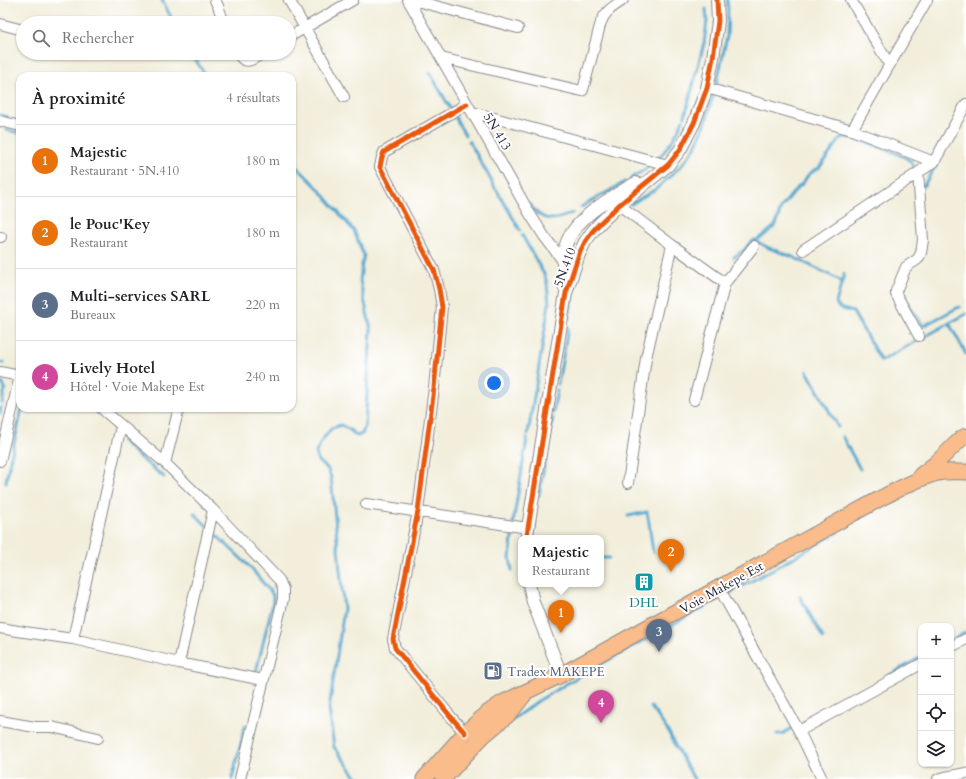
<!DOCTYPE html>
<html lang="fr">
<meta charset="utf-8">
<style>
:root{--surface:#fff;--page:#f2f2f2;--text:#202124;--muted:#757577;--line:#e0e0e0;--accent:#7c3aed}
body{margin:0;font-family:Cardo,serif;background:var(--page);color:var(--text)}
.controls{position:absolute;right:12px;bottom:12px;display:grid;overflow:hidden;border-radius:8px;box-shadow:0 1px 3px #0004}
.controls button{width:36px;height:36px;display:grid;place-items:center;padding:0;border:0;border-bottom:1px solid var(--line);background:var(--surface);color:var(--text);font:20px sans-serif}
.you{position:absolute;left:494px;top:383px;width:14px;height:14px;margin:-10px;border:3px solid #fff;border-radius:50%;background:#1a73e8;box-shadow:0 0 0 6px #1a73e833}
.badge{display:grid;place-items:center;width:26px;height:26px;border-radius:50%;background:var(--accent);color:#fff;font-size:13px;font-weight:700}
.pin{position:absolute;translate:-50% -33px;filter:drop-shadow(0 1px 2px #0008)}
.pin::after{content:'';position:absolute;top:21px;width:14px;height:12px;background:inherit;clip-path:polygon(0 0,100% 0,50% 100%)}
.popup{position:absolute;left:518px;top:535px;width:86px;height:52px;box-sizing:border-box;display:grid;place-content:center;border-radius:8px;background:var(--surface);filter:drop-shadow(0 1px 3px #0005);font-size:13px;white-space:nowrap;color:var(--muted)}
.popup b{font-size:15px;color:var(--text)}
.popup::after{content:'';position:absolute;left:50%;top:100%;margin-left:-8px;border:8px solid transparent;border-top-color:var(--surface)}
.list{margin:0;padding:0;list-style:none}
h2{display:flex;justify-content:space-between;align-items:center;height:52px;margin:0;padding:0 16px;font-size:17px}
h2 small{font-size:13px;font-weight:400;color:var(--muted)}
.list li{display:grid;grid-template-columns:26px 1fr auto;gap:12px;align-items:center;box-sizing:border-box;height:72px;padding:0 16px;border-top:1px solid var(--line)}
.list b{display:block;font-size:15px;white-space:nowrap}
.list p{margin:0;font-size:13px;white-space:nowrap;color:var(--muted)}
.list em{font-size:13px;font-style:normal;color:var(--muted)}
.icon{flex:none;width:22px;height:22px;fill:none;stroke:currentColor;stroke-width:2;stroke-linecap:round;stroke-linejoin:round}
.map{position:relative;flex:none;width:966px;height:779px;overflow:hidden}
.search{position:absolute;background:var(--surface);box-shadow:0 1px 3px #0004;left:16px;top:16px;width:280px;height:44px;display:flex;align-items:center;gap:10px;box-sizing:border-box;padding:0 14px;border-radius:22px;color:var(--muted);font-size:15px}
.panel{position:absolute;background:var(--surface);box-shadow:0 1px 3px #0004;left:16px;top:72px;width:280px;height:340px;border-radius:12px}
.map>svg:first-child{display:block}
</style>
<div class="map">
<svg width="966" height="779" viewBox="0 0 966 779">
<rect width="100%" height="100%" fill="#fff"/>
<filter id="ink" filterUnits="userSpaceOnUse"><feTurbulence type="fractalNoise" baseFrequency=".025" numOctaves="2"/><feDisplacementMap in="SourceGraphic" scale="8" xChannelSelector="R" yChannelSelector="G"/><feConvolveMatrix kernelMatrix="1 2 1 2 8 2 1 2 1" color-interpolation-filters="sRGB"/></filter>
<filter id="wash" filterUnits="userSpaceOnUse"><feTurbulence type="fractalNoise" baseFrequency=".012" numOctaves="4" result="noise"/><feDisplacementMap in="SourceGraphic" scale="16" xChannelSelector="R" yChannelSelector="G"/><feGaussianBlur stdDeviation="0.9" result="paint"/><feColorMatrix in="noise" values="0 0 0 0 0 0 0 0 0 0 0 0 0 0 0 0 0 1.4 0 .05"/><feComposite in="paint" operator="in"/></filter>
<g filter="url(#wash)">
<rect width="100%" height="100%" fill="#f2eedb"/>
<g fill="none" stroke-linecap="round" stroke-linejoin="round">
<!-- stream -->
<path stroke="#53a6ce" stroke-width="3" d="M162 0 174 23
M191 53 206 76
M430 73 450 108
M716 87 727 36 728 9 727 0
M0 115 8 117
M454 115 460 126
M685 116 704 43 707 21 706 9
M461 128 465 135
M7 130 20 133
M469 141 491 180
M657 160C668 148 677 135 683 120
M292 162 318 188 354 231 364 256 362 263 360 281 371 330 365 426 362 434 357 436 350 430 341 425 332 428 322 440 316 452 318 461 327 468 331 477 344 609 329 709 334 747 355 775 360 779
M630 179 647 168
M491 181 495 188
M923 186 924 185 936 165
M496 189 520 230
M530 204C541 222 554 222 572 213
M631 204 656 189 680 167 694 149 705 124 713 96
M581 207 625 182
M522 235 545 276 547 284 549 304 528 434
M754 240 769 248 793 257 842 281
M734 257 744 250 750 243 762 237 775 226 777 222 780 211 781 208 796 189 803 183 809 174 815 170 819 168 842 137C851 136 904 154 910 161 913 164 914 169 914 173
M844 274 836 303 839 308 853 312 881 361 966 314
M900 290 923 326 959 307
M569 318 575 284
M949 323 966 354
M0 362 4 363
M807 371 838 427
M0 383 3 384 5 389 2 403
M558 384 568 328
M0 413 1 407
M553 413 557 390
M842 436 860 469
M122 441 138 456 164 477
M12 453 22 408
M6 482 11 456
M539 495 553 418
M194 513 207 526
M628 516 647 512 649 523 653 552
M513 523 527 439
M211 530 250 567 273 595V602L256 672
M533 534 535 522
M601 558H609
M512 570 510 558 513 528
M725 596 837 533
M800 597 823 638
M951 641 966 632
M890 675 921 657
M651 707 668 731 676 747 694 779
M513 719 538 701 576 678 719 599
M809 720 861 690
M777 734H782L792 728
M232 779 245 726"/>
</g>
</g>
<g filter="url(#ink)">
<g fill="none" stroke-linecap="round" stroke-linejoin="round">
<defs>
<path id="minor" d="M215 0 218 6 224 23
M289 0 344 97
M408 0 530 214 544 236 563 261 575 267
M413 0 518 28
M851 0 889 64
M0 24 23 30
M289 37 353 0
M238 53C245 67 253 59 263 53
M441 58 582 91 583 90 601 22C606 10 613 7 623 0
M707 88 852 130 934 162
M472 112 668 165
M0 121 20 126
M852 130 927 0
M918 173 923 240 921 253 918 259 906 267 896 291V294L919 336
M614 201 672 245 725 283 694 400
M0 237H1
M803 250 934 162 966 104
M725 283 754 246
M0 372 20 376
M101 408 165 463 213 510 279 580 283 589V599L240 779
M0 461 20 376
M165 463 179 408
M628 483 646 358 672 245
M366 504 528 528
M719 588 799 731 921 664
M0 628 24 632 73 639 179 663 263 680
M73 639 121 426
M951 647 966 639
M179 663 213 510
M0 721 35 727H52L98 738
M799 731 822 779
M465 733 451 717 395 648 393 639 418 511 434 388 442 307 439 289 434 270 380 167 382 157 384 152 467 104
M938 779 945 777 966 773"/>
<path id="tertiary" d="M565 288C564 275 561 261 565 248 572 219 612 197 636 183
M527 538 528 528 566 293 579 254 585 242 592 232 600 223 619 205 668 165 680 150 694 123 707 88 713 58 718 21 717 0
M529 584 533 602 561 675"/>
<path id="primary" d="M921 475 935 464 962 438 966 436
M424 779 465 733 489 712 502 703 561 675 883 497C901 488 918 478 938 473 947 471 957 472 966 472
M443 779 483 736 509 714 524 695"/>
</defs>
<!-- minor casing -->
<use href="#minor" stroke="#8a888b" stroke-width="12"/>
<!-- tertiary casing -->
<use href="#tertiary" stroke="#8a888b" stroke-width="14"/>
<!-- primary casing -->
<use href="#primary" stroke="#8a888b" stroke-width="17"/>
<!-- minor -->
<use href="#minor" stroke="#fff" stroke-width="10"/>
<!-- tertiary -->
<use href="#tertiary" stroke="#fff" stroke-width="12"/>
<!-- primary -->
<use href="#primary" stroke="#f9bc8a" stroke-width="15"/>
<defs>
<path id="cycleway" d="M527 538 528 528 566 293 579 254 585 242 592 232 600 223 619 205 668 165 680 150 694 123 707 88 713 58 718 21 717 0
M465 733 451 717 395 648 393 639 418 511 434 388 442 307 439 289 434 270 380 167 382 157 384 152 467 104"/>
</defs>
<!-- cycleway casing -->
<use href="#cycleway" stroke="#fff" stroke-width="8"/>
<!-- cycleway -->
<use href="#cycleway" stroke="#e8590c" stroke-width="5"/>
</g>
</g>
<!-- icons -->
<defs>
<symbol id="building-square" viewBox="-11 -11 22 22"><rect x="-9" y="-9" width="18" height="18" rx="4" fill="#0f9aa8" stroke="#fff"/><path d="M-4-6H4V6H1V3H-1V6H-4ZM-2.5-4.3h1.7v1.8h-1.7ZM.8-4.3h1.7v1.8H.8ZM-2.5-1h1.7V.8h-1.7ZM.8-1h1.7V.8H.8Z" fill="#fff"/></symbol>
<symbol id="fuel-square" viewBox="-11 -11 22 22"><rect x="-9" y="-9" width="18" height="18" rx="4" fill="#5c6f8a" stroke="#fff"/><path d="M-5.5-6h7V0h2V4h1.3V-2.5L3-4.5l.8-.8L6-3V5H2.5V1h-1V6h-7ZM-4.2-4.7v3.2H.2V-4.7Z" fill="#fff"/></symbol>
</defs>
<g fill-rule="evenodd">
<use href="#building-square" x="633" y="571" width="22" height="22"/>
<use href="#fuel-square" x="482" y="660" width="22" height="22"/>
</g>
<g text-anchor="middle" stroke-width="4" stroke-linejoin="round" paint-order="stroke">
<!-- street labels -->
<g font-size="13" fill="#22223b" stroke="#fff">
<text transform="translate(498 131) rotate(60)" y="5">5N 413</text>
<text transform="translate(564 267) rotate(-70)" y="5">5N.410</text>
<text transform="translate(721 587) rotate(-29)" y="5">Voie Makepe Est</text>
</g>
<!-- culture labels -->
<g font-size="13" fill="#0d838f" stroke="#fff">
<text x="644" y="607">DHL</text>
</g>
<!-- service labels -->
<g font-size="13" fill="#4e5e75" stroke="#fff" text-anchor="start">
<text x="507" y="676">Tradex MAKEPE</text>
</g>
</g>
</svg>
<div class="controls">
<button>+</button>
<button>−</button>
<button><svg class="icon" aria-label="locate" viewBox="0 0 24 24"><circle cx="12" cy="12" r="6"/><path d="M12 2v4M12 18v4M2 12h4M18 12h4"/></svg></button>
<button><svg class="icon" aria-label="layers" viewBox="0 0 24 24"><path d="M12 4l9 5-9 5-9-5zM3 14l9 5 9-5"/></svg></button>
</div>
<div class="you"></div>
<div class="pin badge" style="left:561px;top:633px;background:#e8710a">1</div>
<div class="popup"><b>Majestic</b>Restaurant</div>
<div class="pin badge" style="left:671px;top:572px;background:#e8710a">2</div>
<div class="pin badge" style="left:659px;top:652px;background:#5c6f8a">3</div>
<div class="pin badge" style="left:601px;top:723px;background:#d1479c">4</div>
<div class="search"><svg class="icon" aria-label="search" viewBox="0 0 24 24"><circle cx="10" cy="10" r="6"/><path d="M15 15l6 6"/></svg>Rechercher</div>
<section class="panel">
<h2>À proximité<small>4 résultats</small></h2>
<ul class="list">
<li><span class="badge" style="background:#e8710a">1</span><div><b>Majestic</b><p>Restaurant · 5N.410</p></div><em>180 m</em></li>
<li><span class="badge" style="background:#e8710a">2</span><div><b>le Pouc'Key</b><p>Restaurant</p></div><em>180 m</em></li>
<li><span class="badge" style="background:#5c6f8a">3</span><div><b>Multi-services SARL</b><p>Bureaux</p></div><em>220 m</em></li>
<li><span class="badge" style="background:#d1479c">4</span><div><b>Lively Hotel</b><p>Hôtel · Voie Makepe Est</p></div><em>240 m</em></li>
</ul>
</section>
</div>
